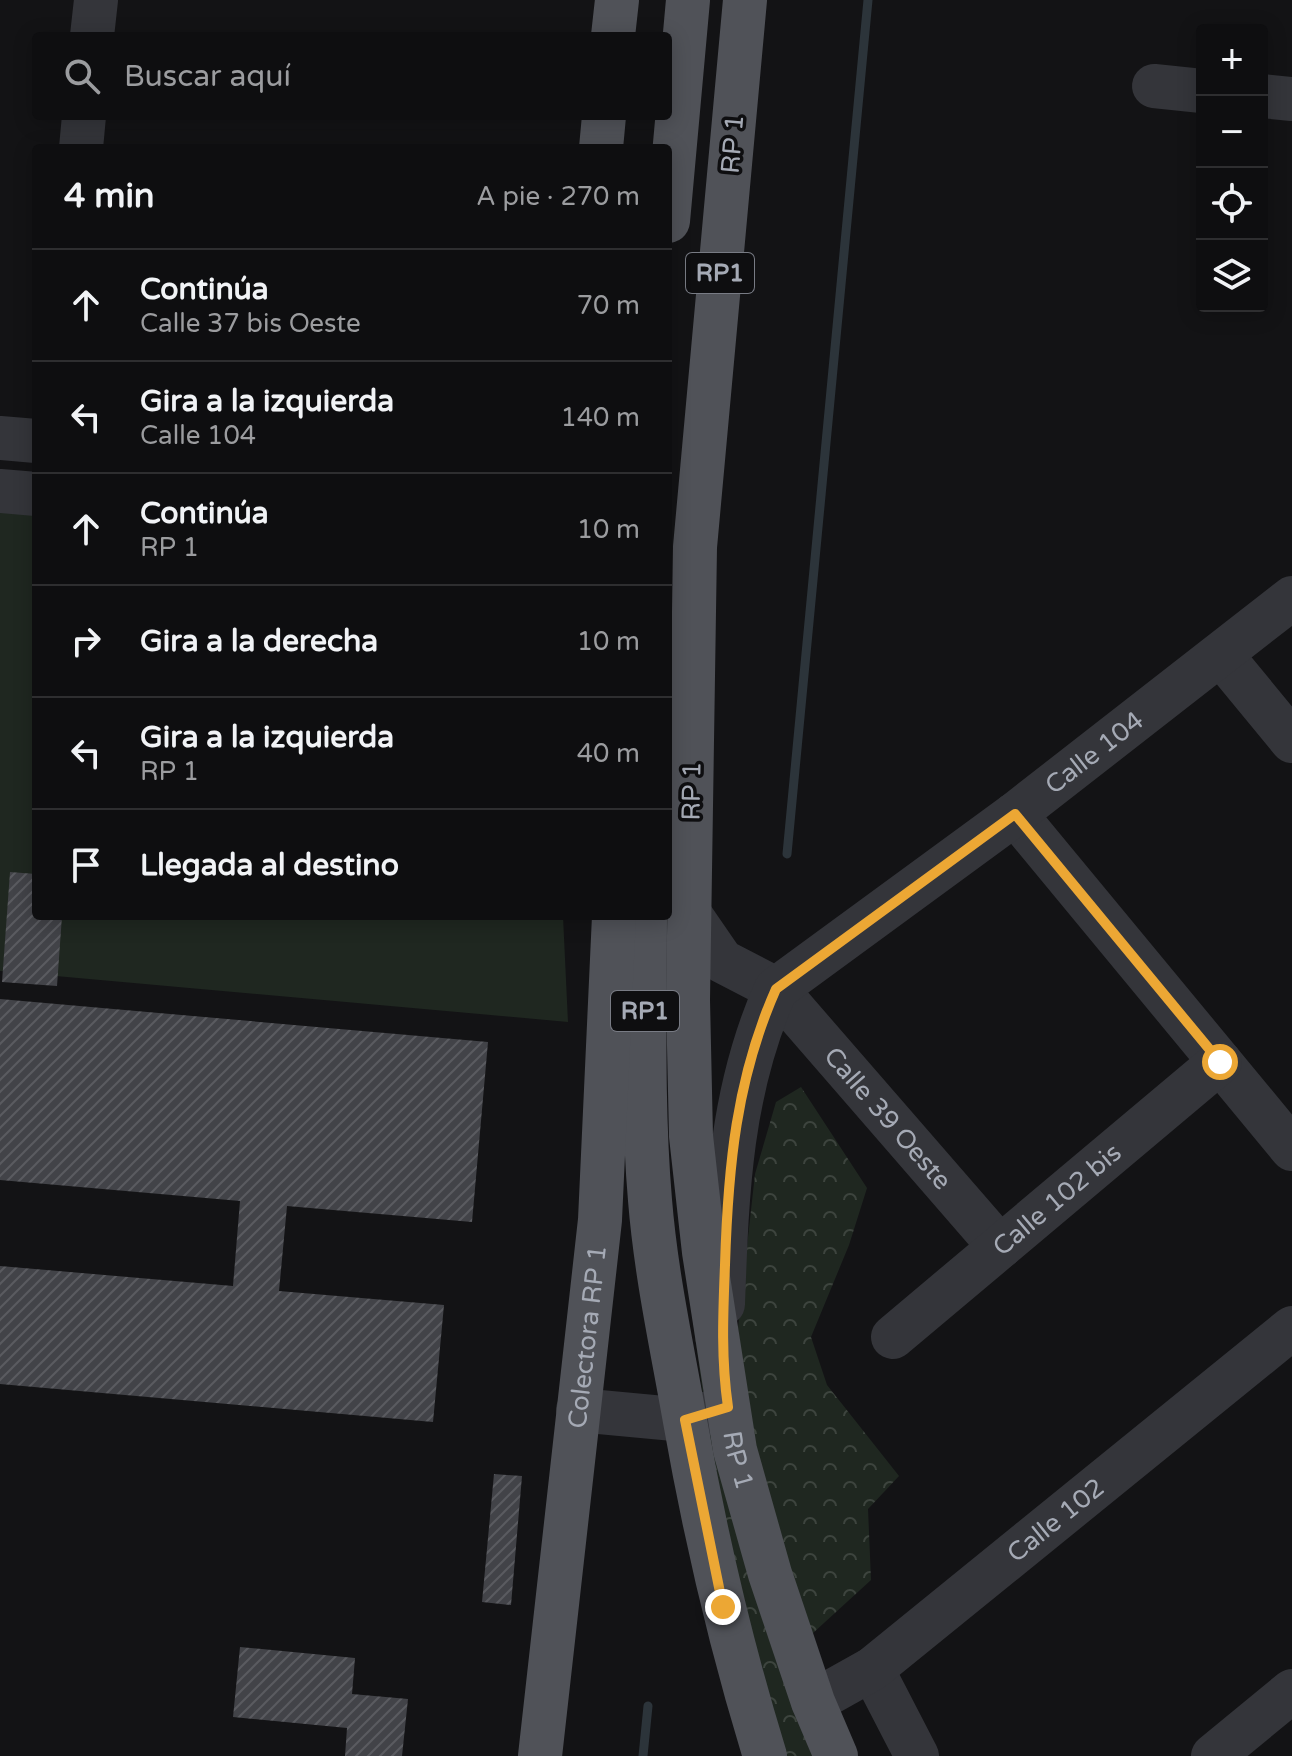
<!DOCTYPE html>
<html lang="es">
<meta charset="utf-8">
<style>
:root{--surface:#0e0e10;--page:#1c1c1e;--text:#f1f3f6;--muted:#9b9c9f;--line:#2e2e30}
body{margin:0;font-family:"Varela Round",sans-serif;background:var(--page);color:var(--text)}
.controls{position:absolute;right:24px;top:24px;display:grid;overflow:hidden;border-radius:8px;box-shadow:0 4px 20px #0003}
.controls button{width:72px;height:72px;display:grid;place-items:center;padding:0;border:0;border-bottom:2px solid var(--line);background:var(--surface);color:var(--text);font:40px sans-serif}
.stop{position:absolute;width:24px;height:24px;margin:-18px;border:6px solid #eca734;border-radius:50%;background:#fff}
.stop.end{background:#eca734;border-color:#fff;box-shadow:0 2px 8px #0008}
.list{margin:0;padding:0;list-style:none}
h2{display:flex;justify-content:space-between;align-items:center;height:104px;margin:0;padding:0 32px;font-size:34px}
h2 small{font-size:26px;font-weight:400;color:var(--muted)}
.list li{display:grid;grid-template-columns:52px 1fr auto;gap:24px;align-items:center;box-sizing:border-box;height:112px;padding:0 32px;border-top:2px solid var(--line)}
.list b{display:block;font-size:30px;white-space:nowrap}
.list p{margin:0;font-size:26px;white-space:nowrap;color:var(--muted)}
.list em{font-size:26px;font-style:normal;color:var(--muted)}
.icon{flex:none;width:44px;height:44px;fill:none;stroke:currentColor;stroke-width:2;stroke-linecap:round;stroke-linejoin:round}
.map{position:relative;flex:none;width:1292px;height:1756px;overflow:hidden}
.search{position:absolute;background:var(--surface);box-shadow:0 4px 20px #0003;left:32px;top:32px;width:640px;height:88px;display:flex;align-items:center;gap:20px;box-sizing:border-box;padding:0 28px;border-radius:8px;color:var(--muted);font-size:30px}
.panel{position:absolute;background:var(--surface);box-shadow:0 4px 20px #0003;left:32px;top:144px;width:640px;height:776px;border-radius:8px}
.map>svg:first-child{display:block}
</style>
<div class="map">
<svg width="1292" height="1756" viewBox="0 0 1292 1756">
<defs>
<pattern id="park-crowns" width="20" height="18" patternUnits="userSpaceOnUse" patternTransform="scale(2)"><rect width="20" height="18" fill="#1f2720"/><path d="M2 6a3 3 0 1 1 6 0M12 15a3 3 0 1 1 6 0" fill="none" stroke="#3d443e"/></pattern>
<pattern id="building-hatch" width="6" height="6" patternUnits="userSpaceOnUse" patternTransform="scale(2)"><rect width="6" height="6" fill="#424348"/><path d="M-1 1l2-2M0 6l6-6M5 7l2-2" fill="none" stroke="#5a5b60"/></pattern>
</defs>
<rect width="100%" height="100%" fill="#131315"/>
<!-- park -->
<path fill="url(#park-crowns)" d="M801 1087 867 1188 849 1245 811 1337 827 1385 899 1476 868 1509 871 1580 801 1644 751 1441 738 1328 755 1174 776 1102Z
M688 1284 824 1756H783L717 1498Z"/>
<!-- pitch -->
<path fill="#1f2720" d="M0 507 36 510V916H563L568 1022 0 971Z"/>
<g fill="none" stroke-linecap="round" stroke-linejoin="round">
<!-- stream -->
<path stroke="#2c343a" stroke-width="9" d="M787 854 868 0
M643 1756 648 1706"/>
</g>
<!-- building -->
<path fill="url(#building-hatch)" d="M10 872 36 874V916H62L57 986 2 982Z
M0 999 488 1042 472 1222 287 1206 279 1291 444 1305 433 1422 0 1384V1266L233 1286 240 1201 0 1180Z
M494 1474 522 1476 511 1605 482 1602Z
M240 1647 355 1658 352 1694 408 1699 402 1756H345L347 1728 233 1717Z"/>
<g fill="none" stroke-linecap="round" stroke-linejoin="round">
<!-- minor -->
<g stroke="#34353a" stroke-width="44">
<path d="M92 36 96 0"/>
<path d="M1154 86 1202 91"/>
<path d="M1262 96 1292 99"/>
<path d="M81 148 84 116"/>
<path d="M0 438 36 441"/>
<path d="M0 491 36 494"/>
<path d="M1222 656 1292 741"/>
<path d="M1015 814 1292 1149"/>
<path id="s1" d="M689 913 722 961 776 989 1000 1247"/>
<path id="s2" d="M723 1304C727 1193 730 1092 776 989L1015 814 1292 598"/>
<path id="s3" d="M893 1337 1220 1062"/>
<path d="M578 1410 685 1420 722 1409"/>
<path d="M872 1669 917 1756"/>
<path id="s4" d="M813 1702 872 1669 1292 1328"/>
<path d="M1213 1756 1292 1691"/>
</g>
<!-- major -->
<g stroke="#505258" stroke-width="44">
<path id="s5" d="M745 0 695 547 688 1000 691 1136 704 1252 735 1450 770 1574 813 1702 836 1756"/>
<path d="M613 36 617 0"/>
<path d="M601 148 604 116"/>
<path d="M668 221 688 0"/>
<path d="M645 916C645 1011 642 1106 650 1200 656 1275 672 1347 685 1421 705 1534 731 1646 765 1756"/>
<path id="s6" d="M540 1756 600 1220 614 916"/>
</g>
</g>
<g fill="none" stroke-linecap="round" stroke-linejoin="round">
<!-- route -->
<path stroke="#eca734" stroke-width="10" d="M723 1607 685 1420 728 1407C721 1359 723 1314 725 1265 728 1168 736 1079 776 989L1015 814 1220 1062"/>
</g>
<g text-anchor="middle" stroke-width="7" stroke-linejoin="round" paint-order="stroke">
<!-- shield labels -->
<g fill="#0e0e10" stroke="#787b84" stroke-width="2">
<rect x="686" y="253" width="68" height="40" rx="6"/>
<rect x="611" y="991" width="68" height="40" rx="6"/>
</g>
<g font-size="24" font-weight="bold" fill="#a5aab5">
<text x="720" y="281">RP1</text>
<text x="645" y="1019">RP1</text>
</g>
<!-- street labels -->
<g font-size="26" fill="#a5aab5" stroke="#0e0e10">
<text transform="translate(732 144) rotate(-85)" y="9">RP 1</text>
<text dy="9" stroke="none"><textPath href="#s2" startOffset="718">Calle 104</textPath></text>
<text transform="translate(691 791) rotate(-89)" y="9">RP 1</text>
<text dy="9" stroke="none"><textPath href="#s1" startOffset="290">Calle 39 Oeste</textPath></text>
<text dy="9" stroke="none"><textPath href="#s3" startOffset="214">Calle 102 bis</textPath></text>
<text dy="9" stroke="none"><textPath href="#s6" startOffset="422">Colectora RP 1</textPath></text>
<text dy="9" stroke="none"><textPath href="#s5" startOffset="1466">RP 1</textPath></text>
<text dy="9" stroke="none"><textPath href="#s4" startOffset="304">Calle 102</textPath></text>
</g>
</g>
</svg>
<div class="controls">
<button>+</button>
<button>−</button>
<button><svg class="icon" aria-label="locate" viewBox="0 0 24 24"><circle cx="12" cy="12" r="6"/><path d="M12 2v4M12 18v4M2 12h4M18 12h4"/></svg></button>
<button><svg class="icon" aria-label="layers" viewBox="0 0 24 24"><path d="M12 4l9 5-9 5-9-5zM3 14l9 5 9-5"/></svg></button>
</div>
<div class="stop" style="left:1220px;top:1062px"></div>
<div class="stop end" style="left:723px;top:1607px"></div>
<div class="search"><svg class="icon" aria-label="search" viewBox="0 0 24 24"><circle cx="10" cy="10" r="6"/><path d="M15 15l6 6"/></svg>Buscar aquí</div>
<section class="panel">
<h2>4 min<small>A pie · 270 m</small></h2>
<ul class="list">
<li><svg class="icon" aria-label="ahead" viewBox="0 0 24 24"><path d="M12 20V5M6 11l6-6 6 6"/></svg><div><b>Continúa</b><p>Calle 37 bis Oeste</p></div><em>70 m</em></li>
<li><svg class="icon" aria-label="left" viewBox="0 0 24 24"><path d="M17 20v-9H6M10 6l-5 5 5 5"/></svg><div><b>Gira a la izquierda</b><p>Calle 104</p></div><em>140 m</em></li>
<li><svg class="icon" aria-label="ahead" viewBox="0 0 24 24"><path d="M12 20V5M6 11l6-6 6 6"/></svg><div><b>Continúa</b><p>RP 1</p></div><em>10 m</em></li>
<li><svg class="icon" aria-label="right" viewBox="0 0 24 24"><path d="M7 20v-9h11M14 6l5 5-5 5"/></svg><div><b>Gira a la derecha</b></div><em>10 m</em></li>
<li><svg class="icon" aria-label="left" viewBox="0 0 24 24"><path d="M17 20v-9H6M10 6l-5 5 5 5"/></svg><div><b>Gira a la izquierda</b><p>RP 1</p></div><em>40 m</em></li>
<li><svg class="icon" aria-label="arrive" viewBox="0 0 24 24"><path d="M6 21V4h12l-3 4 3 4H6"/></svg><div><b>Llegada al destino</b></div></li>
</ul>
</section>
</div>
